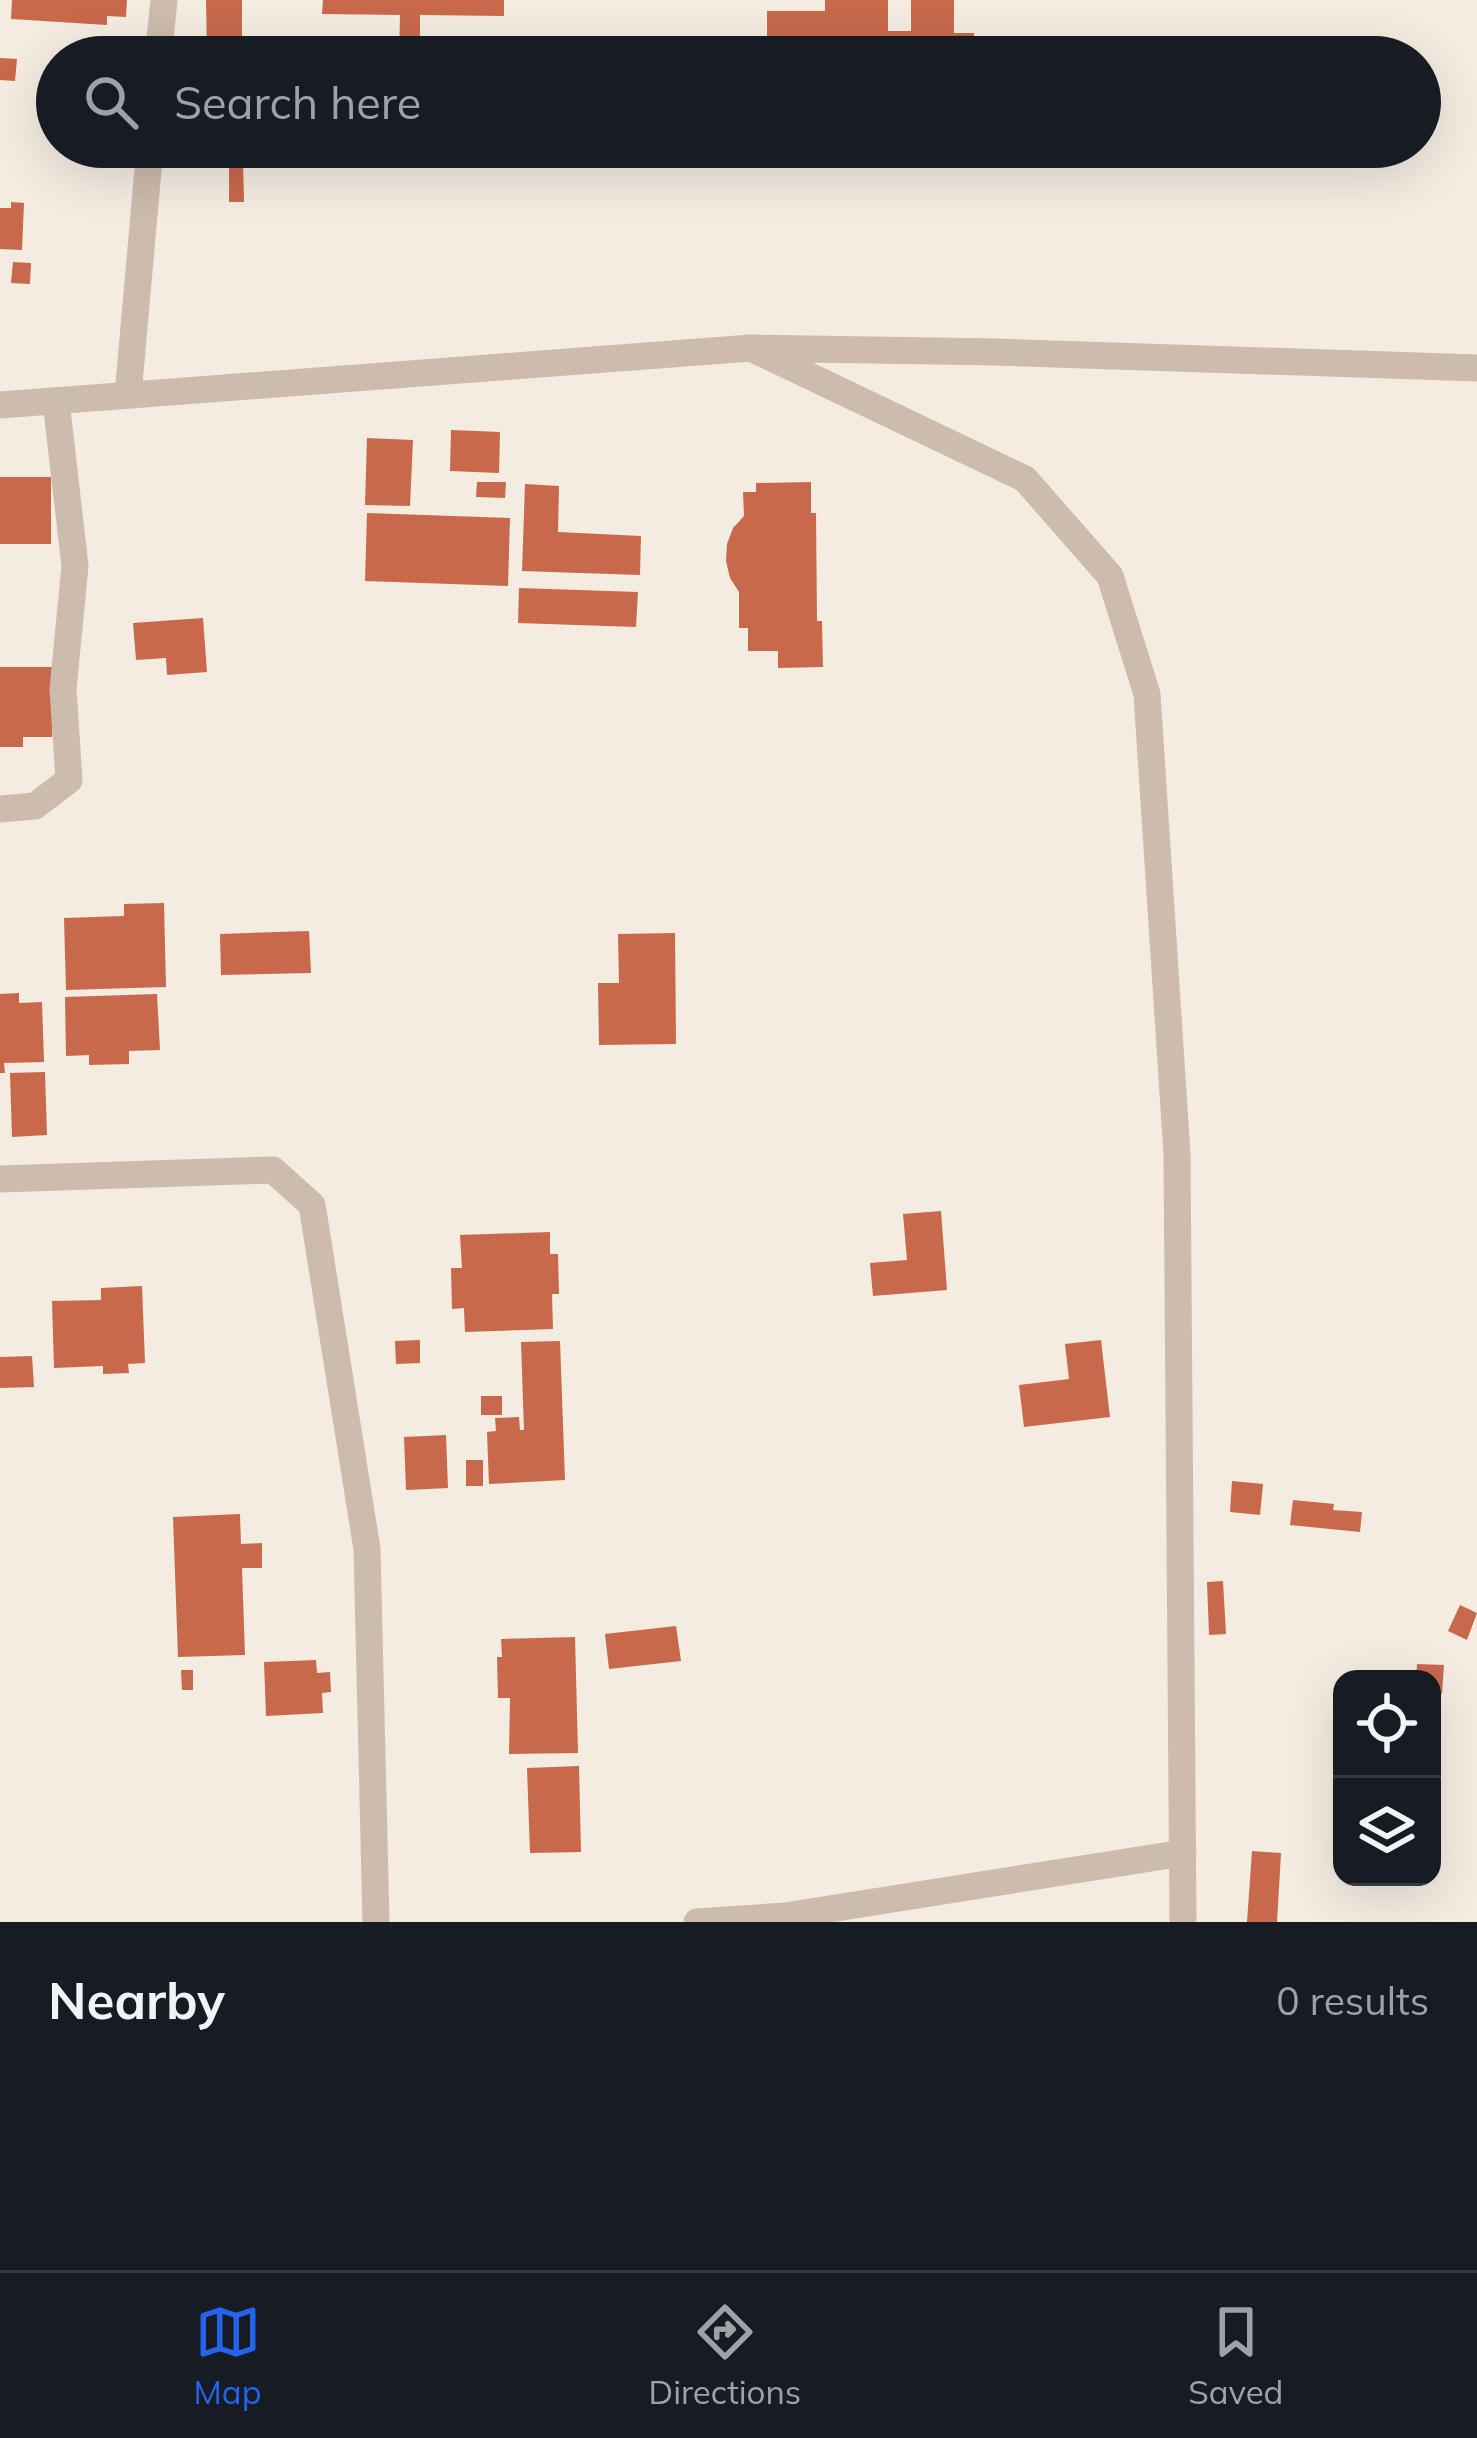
<!DOCTYPE html>
<style>
:root{--surface:#171b24;--page:#20242c;--text:#f1f3f6;--muted:#9ea1a6;--line:#363941;--accent:#2563eb}
body{margin:0;font-family:Mulish,sans-serif;background:var(--page);color:var(--text)}
.controls{position:absolute;right:36px;bottom:36px;display:grid;overflow:hidden;border-radius:24px;box-shadow:0 12px 48px #0002}
.controls button{width:108px;height:108px;display:grid;place-items:center;padding:0;border:0;border-bottom:3px solid var(--line);background:var(--surface);color:var(--text);font:60px sans-serif}
.list{margin:0;padding:0;list-style:none}
h2{display:flex;justify-content:space-between;align-items:center;height:156px;margin:0;padding:0 48px;font-size:51px}
h2 small{font-size:39px;font-weight:400;color:var(--muted)}
.icon{flex:none;width:66px;height:66px;fill:none;stroke:currentColor;stroke-width:2;stroke-linecap:round;stroke-linejoin:round}
.map{position:relative;flex:none;width:1477px;height:1922px;overflow:hidden}
.search{position:absolute;background:var(--surface);box-shadow:0 12px 48px #0002;left:36px;right:36px;top:36px;height:132px;display:flex;align-items:center;gap:30px;box-sizing:border-box;padding:0 42px;border-radius:66px;color:var(--muted);font-size:45px}
.sheet{height:348px;background:var(--surface)}
nav{display:flex;justify-content:space-around;align-items:center;box-sizing:border-box;height:168px;border-top:3px solid var(--line);background:var(--surface);font-size:33px;color:var(--muted)}
nav a{display:grid;justify-items:center;gap:6px}
nav .on{color:var(--accent)}
.map>svg:first-child{display:block}
</style>
<div class="map">
<svg width="1477" height="1922" viewBox="0 0 1477 1922">
<rect width="100%" height="100%" fill="#f4ebe1"/>
<!-- building -->
<path fill="#c8694b" d="M12 0H127L126 17 107 16V25L11 19Z
M206 0H242V57H207Z
M323 0H504V16L420 15V57H399L400 15 322 14Z
M825 0H888V31H911V0H954V33H974V57H767V11H825Z
M0 58 17 59 15 81 0 80Z
M229 162H243L244 202H229Z
M11 202 24 203 22 250 0 249V208H11Z
M13 262 31 263 30 284 11 283Z
M451 430 500 432 499 473 450 471Z
M367 438 413 440 410 506 365 505Z
M0 477H51V544H0Z
M477 482H506L505 498 476 497Z
M811 482V513H816L817 621H822L823 667 778 668V651H748V628H739V592L730 578 726 561 727 544 733 528 744 516 743 492H756V483Z
M525 484 559 486 558 532 641 536 640 575 522 571Z
M367 513 510 518 508 586 365 581Z
M519 588 638 592 636 627 518 623Z
M203 618 207 672 167 675 166 658 136 660 133 623Z
M0 667H52V737H23V747H0Z
M164 903 166 987 66 990 64 918 124 916V904Z
M309 931 311 973 221 975 220 934Z
M675 933 676 1044 599 1045 598 983H619L618 934Z
M19 993V1003L42 1002 44 1062 4 1063 5 1073H0V994Z
M157 994 160 1050 129 1051V1064L89 1065V1055L66 1056 65 997Z
M45 1072 47 1135 12 1137 10 1073Z
M941 1211 947 1290 873 1296 870 1263 907 1260 903 1214Z
M550 1232V1254H558L559 1294H552L553 1329 465 1332 464 1308 452 1309 451 1268H462L460 1235Z
M142 1286 145 1363 128 1364 129 1373 103 1374V1366L54 1368 52 1301 101 1300V1288Z
M420 1340V1363L396 1364 395 1341Z
M1101 1340 1110 1417 1024 1427 1019 1385 1069 1379 1065 1344Z
M560 1341 565 1480 489 1484 487 1432 496 1431 495 1418 519 1417 520 1430H524L521 1342Z
M32 1356 34 1387 0 1388V1357Z
M481 1396H502V1415H481Z
M446 1435 448 1488 406 1490 404 1437Z
M466 1460H483V1486H466Z
M1232 1481 1263 1484 1260 1515 1230 1512Z
M1293 1500 1334 1504 1333 1510 1362 1512 1360 1532 1290 1525Z
M240 1514 241 1544 262 1543V1568H242L245 1655 178 1657 173 1517Z
M1223 1581 1226 1634 1209 1635 1207 1582Z
M1460 1605 1477 1613 1467 1640 1448 1631Z
M676 1626 681 1661 609 1669 605 1634Z
M575 1637 578 1753 509 1754 510 1698H498L497 1657H502L501 1639Z
M316 1660 317 1673 330 1672 331 1692 322 1693 323 1713 266 1716 264 1662Z
M1417 1664 1444 1665 1442 1694 1432 1693V1679H1416Z
M181 1670H193V1690H182Z
M579 1766 581 1852 530 1853 527 1768Z
M1252 1851 1281 1853 1277 1922H1247Z"/>
<g fill="none" stroke-linecap="round" stroke-linejoin="round">
<!-- minor -->
<path stroke="#cdbbac" stroke-width="27" d="M158 57 164 0
M751 348 1025 479 1110 576 1147 694 1177 1154 1183 1922
M128 395 150 147
M0 405 751 348 997 352 1477 368
M0 809 35 806 69 780 63 689 75 566 56 401
M0 1179 273 1170 312 1205 367 1549 376 1922
M697 1922 785 1916 1183 1853"/>
</g>
</svg>
<div class="controls">
<button><svg class="icon" aria-label="locate" viewBox="0 0 24 24"><circle cx="12" cy="12" r="6"/><path d="M12 2v4M12 18v4M2 12h4M18 12h4"/></svg></button>
<button><svg class="icon" aria-label="layers" viewBox="0 0 24 24"><path d="M12 4l9 5-9 5-9-5zM3 14l9 5 9-5"/></svg></button>
</div>
<div class="search"><svg class="icon" aria-label="search" viewBox="0 0 24 24"><circle cx="10" cy="10" r="6"/><path d="M15 15l6 6"/></svg>Search here</div>
</div>
<section class="sheet">
<h2>Nearby<small>0 results</small></h2>
<ul class="list">
</ul>
</section>
<nav>
<a class="on"><svg class="icon" aria-label="map" viewBox="0 0 24 24"><path d="M3 6l6-2 6 2 6-2v14l-6 2-6-2-6 2zM9 4v14M15 6v14"/></svg>Map</a>
<a><svg class="icon" aria-label="directions" viewBox="0 0 24 24"><path d="M12 3l9 9-9 9-9-9zM9 14v-3h6M13 9l2 2-2 2"/></svg>Directions</a>
<a><svg class="icon" aria-label="saved" viewBox="0 0 24 24"><path d="M7 4h10v16l-5-4-5 4z"/></svg>Saved</a>
</nav>
